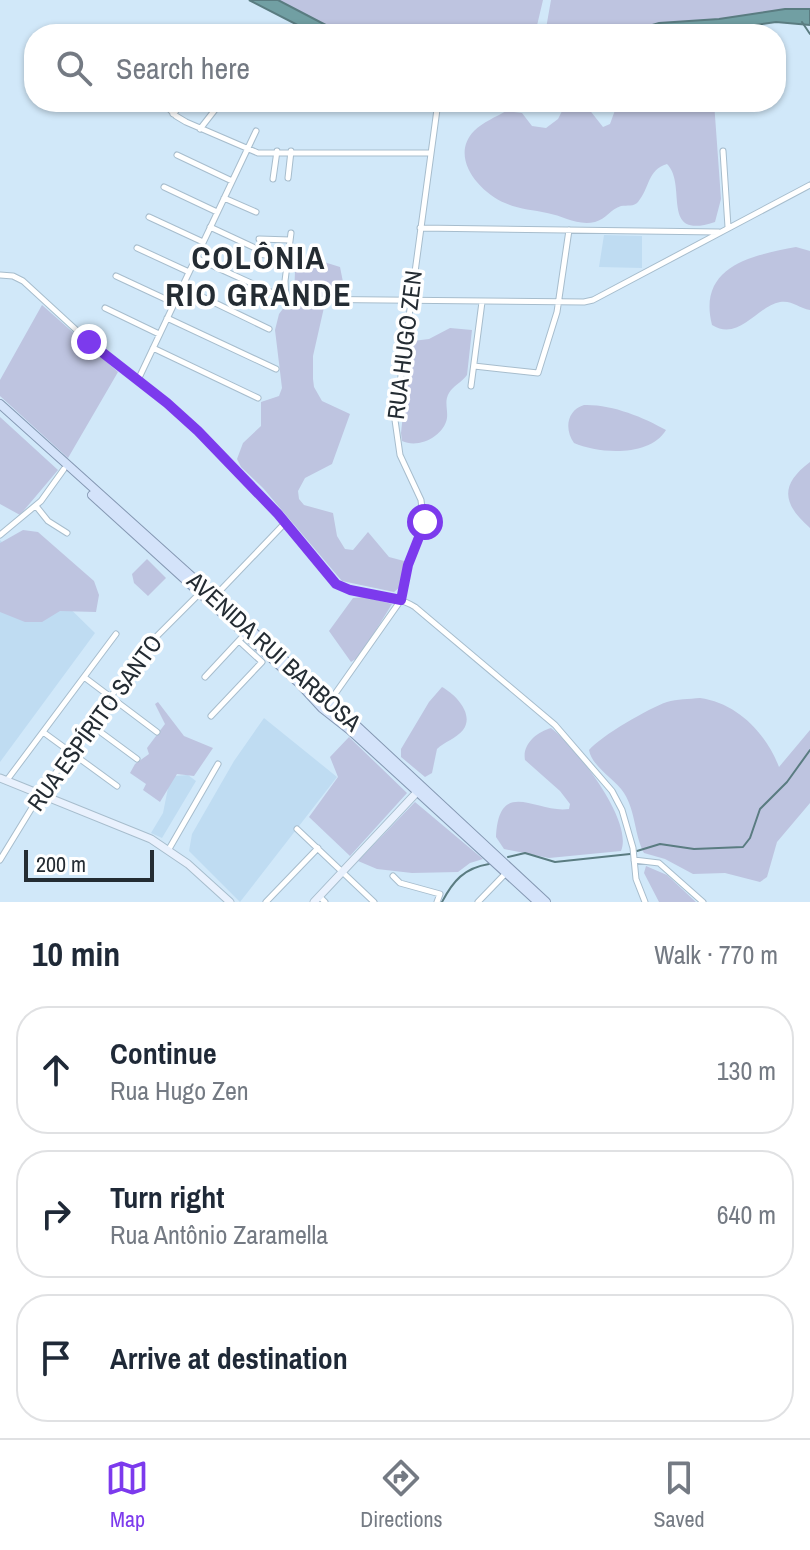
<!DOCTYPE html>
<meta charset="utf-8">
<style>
:root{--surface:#fff;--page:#f6f6f7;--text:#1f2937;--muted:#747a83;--line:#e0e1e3;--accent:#7c3aed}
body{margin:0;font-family:"Archivo Narrow",sans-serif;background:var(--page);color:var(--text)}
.scale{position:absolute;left:24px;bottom:20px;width:130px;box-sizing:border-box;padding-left:8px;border:4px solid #242c33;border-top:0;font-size:22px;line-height:28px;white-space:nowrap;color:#242c33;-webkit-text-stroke:6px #fff;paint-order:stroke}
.stop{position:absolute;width:24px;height:24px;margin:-18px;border:6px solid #7c3aed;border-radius:50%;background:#fff}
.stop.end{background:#7c3aed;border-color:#fff;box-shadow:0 2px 8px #0008}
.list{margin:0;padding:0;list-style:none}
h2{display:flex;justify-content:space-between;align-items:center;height:104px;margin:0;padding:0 32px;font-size:34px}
h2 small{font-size:26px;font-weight:400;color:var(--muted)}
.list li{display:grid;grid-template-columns:52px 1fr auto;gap:24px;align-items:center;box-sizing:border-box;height:128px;margin:0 16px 16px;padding:0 16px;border:2px solid var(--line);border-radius:32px}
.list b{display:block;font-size:30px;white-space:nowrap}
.list p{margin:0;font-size:26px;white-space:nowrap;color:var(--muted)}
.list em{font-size:26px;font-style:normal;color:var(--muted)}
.icon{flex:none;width:44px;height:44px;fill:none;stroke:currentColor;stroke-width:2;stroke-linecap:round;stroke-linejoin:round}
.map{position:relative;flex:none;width:810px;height:902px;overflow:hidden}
.search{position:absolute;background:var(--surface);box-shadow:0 2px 6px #0004;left:24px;right:24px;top:24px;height:88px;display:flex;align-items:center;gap:20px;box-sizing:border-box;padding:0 28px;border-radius:32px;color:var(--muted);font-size:30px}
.sheet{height:536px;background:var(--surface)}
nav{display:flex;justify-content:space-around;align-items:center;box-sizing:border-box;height:112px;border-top:2px solid var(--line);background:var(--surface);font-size:22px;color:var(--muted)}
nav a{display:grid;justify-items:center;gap:4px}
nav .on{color:var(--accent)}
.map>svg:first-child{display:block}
</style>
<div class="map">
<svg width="810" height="902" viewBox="0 0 810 902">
<rect width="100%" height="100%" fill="#d1e8f9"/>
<!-- built -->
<path fill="#bfdcf2" d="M604 235 642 236V268L599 267Z
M0 540 95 633 0 762Z
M264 718 337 777 240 902 189 851 192 834 234 761Z
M188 775 196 781 162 838 151 833 163 813 168 788 174 776Z"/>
<!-- green -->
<path fill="#bec4e0" d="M278 0H543L535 34H343Z
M551 0H810V9H785L719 19 659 23 622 34H545Z
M573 102 588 108 603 127 610 124 618 102H714L721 199 715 222C659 241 688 185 667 164 647 170 650 188 638 202 634 207 627 205 621 206 611 209 606 219 595 222 577 226 564 216 547 213 533 210 518 209 505 203 479 192 449 157 474 131 483 122 496 117 506 111L522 113 532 126 546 128 558 119 565 105Z
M796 247 810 251V310C799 308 792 300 780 302 757 306 739 342 712 325 697 266 753 255 796 247Z
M324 262 340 267 343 282 341 289 325 303 313 356V379L314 387 322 401 350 414 332 464 305 478 298 491 299 499 304 505 333 513 337 536 345 549 353 550 368 532 389 557 404 561 400 587 394 592 342 581 263 488 241 467 237 459 243 443 261 426V402L279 396 282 388 275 330 279 314 294 294 295 272 301 266Z
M42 305 118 372 68 458 0 396V380Z
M450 328 472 330 467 375C462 382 453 386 449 393 444 401 448 409 447 418 444 436 419 449 402 441L401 433 410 348 413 341 429 339Z
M584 405C611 404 643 417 666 430 650 457 599 454 574 443 564 429 567 410 584 405Z
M0 417 58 470 20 515 0 504Z
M810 462V528C784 505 778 486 810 462Z
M23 530 38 532 94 581 99 595 96 612 60 611 42 622H25L0 612V543Z
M147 559 166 578 148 596 134 583 132 574Z
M365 597 392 604 360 656 351 662 329 631 353 598Z
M442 687C455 694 475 714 463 730 457 738 444 742 437 749L432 773 425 777 401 757V749L429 702Z
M700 698C737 703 766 733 779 767L810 730V803L777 842 767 877 760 882 725 873 693 874 665 859 644 853C634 834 636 812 624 793 615 779 592 767 589 750 601 736 649 708 667 702 677 699 689 699 700 698Z
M158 702 184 736 213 748 194 776 177 774 160 802 143 790 146 784 130 773 135 764 149 754 147 748 165 724 155 704Z
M551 728C575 746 634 821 621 851L549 858 504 849 496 837C499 776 537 814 569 809L570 804 560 791 525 760C522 744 537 732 551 728Z
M349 737 407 793 350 856 309 817 338 777 330 757Z
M415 802 483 859 470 863 458 872 412 873 377 869 358 861Z
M646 866 667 875 696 902H659L644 873Z"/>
<!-- water -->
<path fill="#719fa3" stroke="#5a7c81" stroke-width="2" d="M249 0H278L343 34H315Z
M785 9H810V25L776 22 696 34H622L659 23 719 19Z"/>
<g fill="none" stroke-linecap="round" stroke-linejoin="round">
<!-- stream -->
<path stroke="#5a7c81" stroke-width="2" d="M802 22 810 34
M637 851 660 844 694 849 743 847 750 838 760 809 787 782 810 750
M508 857 525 853 555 862 630 854
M442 902C453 881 464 868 489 864"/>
<defs>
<path id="street" d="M163 102 176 116 186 122 258 153H430
M173 114 184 102
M200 129 221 102
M723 151 728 227
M177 155 232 181
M288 178 291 151
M273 179 277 151
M164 187 217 212
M224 198 256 212
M149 217 203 242
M210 227 253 247
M420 228 719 232
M259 239 290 240
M137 248 189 272
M258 254 288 258
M196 258 286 299 584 302 593 300 810 185
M0 275 13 276 23 281 97 349 167 403 198 431 272 507 336 584C360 598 391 592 415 607L555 725 612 791 622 810 633 848 636 879 645 902
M116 276 174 303
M182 287 269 329
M286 299 285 281 291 233
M105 308 159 334
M167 318 276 369
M153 348 258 398
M474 366 538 373 557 312 569 230
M138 380 256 131
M471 386 482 302
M36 506 48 521 67 533
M0 535 41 501 64 469
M215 596 285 523
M84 677 157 732
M205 677 245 634
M330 701 401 600 408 565 424 527 421 500 400 455 395 420 438 102
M211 716 262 662 239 641
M91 725 137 759
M43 732 117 786
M7 780 116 634
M297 829 374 902
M169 849 218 764
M0 860 41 793 149 644 199 594
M634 860 659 863 703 902
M393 876 400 883 440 894 437 902
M319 896 325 902
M266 902 318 848
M478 902 506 873"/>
<path id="secondary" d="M0 778 151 839 188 864 230 902
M314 902 419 790"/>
<path id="primary" d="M0 404 330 701 546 902
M92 495 299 683 322 708 350 730 538 902"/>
</defs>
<!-- street casing -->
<use href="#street" stroke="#a7bdcd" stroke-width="7"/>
<!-- secondary casing -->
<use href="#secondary" stroke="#a7bdcd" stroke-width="9"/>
<!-- primary casing -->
<use href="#primary" stroke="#8497b2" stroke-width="10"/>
<!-- street -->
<use href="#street" stroke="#fff" stroke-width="5"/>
<!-- secondary -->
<use href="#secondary" stroke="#e9f1fd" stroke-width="7"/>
<!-- primary -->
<use href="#primary" stroke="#d4e3fa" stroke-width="8"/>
</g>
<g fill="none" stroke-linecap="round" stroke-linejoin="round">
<!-- route -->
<path stroke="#7c3aed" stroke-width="10" d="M89 342 167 403 198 431 278 514 336 584 350 590 401 600 408 565 425 522"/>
</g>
<g text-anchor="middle" stroke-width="7" stroke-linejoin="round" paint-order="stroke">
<!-- street labels -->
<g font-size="24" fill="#242c33" stroke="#fff">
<text transform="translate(405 345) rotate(-83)" y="8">RUA HUGO ZEN</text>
<text transform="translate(274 652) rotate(42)" y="8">AVENIDA RUI BARBOSA</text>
<text transform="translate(95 723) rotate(-54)" y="8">RUA ESPÍRITO SANTO</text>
</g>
<!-- district labels -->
<g font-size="32" font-weight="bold" letter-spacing="2" fill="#242c33" stroke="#fff">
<text x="259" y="269">COLÔNIA<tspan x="259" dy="37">RIO GRANDE</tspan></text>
</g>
</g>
</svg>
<div class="scale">200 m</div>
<div class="stop" style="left:425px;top:522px"></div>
<div class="stop end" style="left:89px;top:342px"></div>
<div class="search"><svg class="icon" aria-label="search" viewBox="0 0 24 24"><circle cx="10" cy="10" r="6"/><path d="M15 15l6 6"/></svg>Search here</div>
</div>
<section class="sheet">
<h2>10 min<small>Walk · 770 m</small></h2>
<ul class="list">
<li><svg class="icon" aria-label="ahead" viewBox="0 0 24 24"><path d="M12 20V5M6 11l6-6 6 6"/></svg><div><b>Continue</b><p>Rua Hugo Zen</p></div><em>130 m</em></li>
<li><svg class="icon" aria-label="right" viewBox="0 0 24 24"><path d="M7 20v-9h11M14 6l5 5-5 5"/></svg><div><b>Turn right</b><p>Rua Antônio Zaramella</p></div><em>640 m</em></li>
<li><svg class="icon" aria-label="arrive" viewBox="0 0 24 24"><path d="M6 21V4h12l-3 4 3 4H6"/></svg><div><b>Arrive at destination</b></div></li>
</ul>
</section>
<nav>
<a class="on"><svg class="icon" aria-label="map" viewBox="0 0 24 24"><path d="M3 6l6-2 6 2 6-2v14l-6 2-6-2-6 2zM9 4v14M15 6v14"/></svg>Map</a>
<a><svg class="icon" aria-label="directions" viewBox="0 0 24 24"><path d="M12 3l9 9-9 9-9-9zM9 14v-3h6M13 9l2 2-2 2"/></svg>Directions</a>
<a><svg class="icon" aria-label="saved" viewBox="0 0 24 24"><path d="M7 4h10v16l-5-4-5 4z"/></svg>Saved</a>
</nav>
